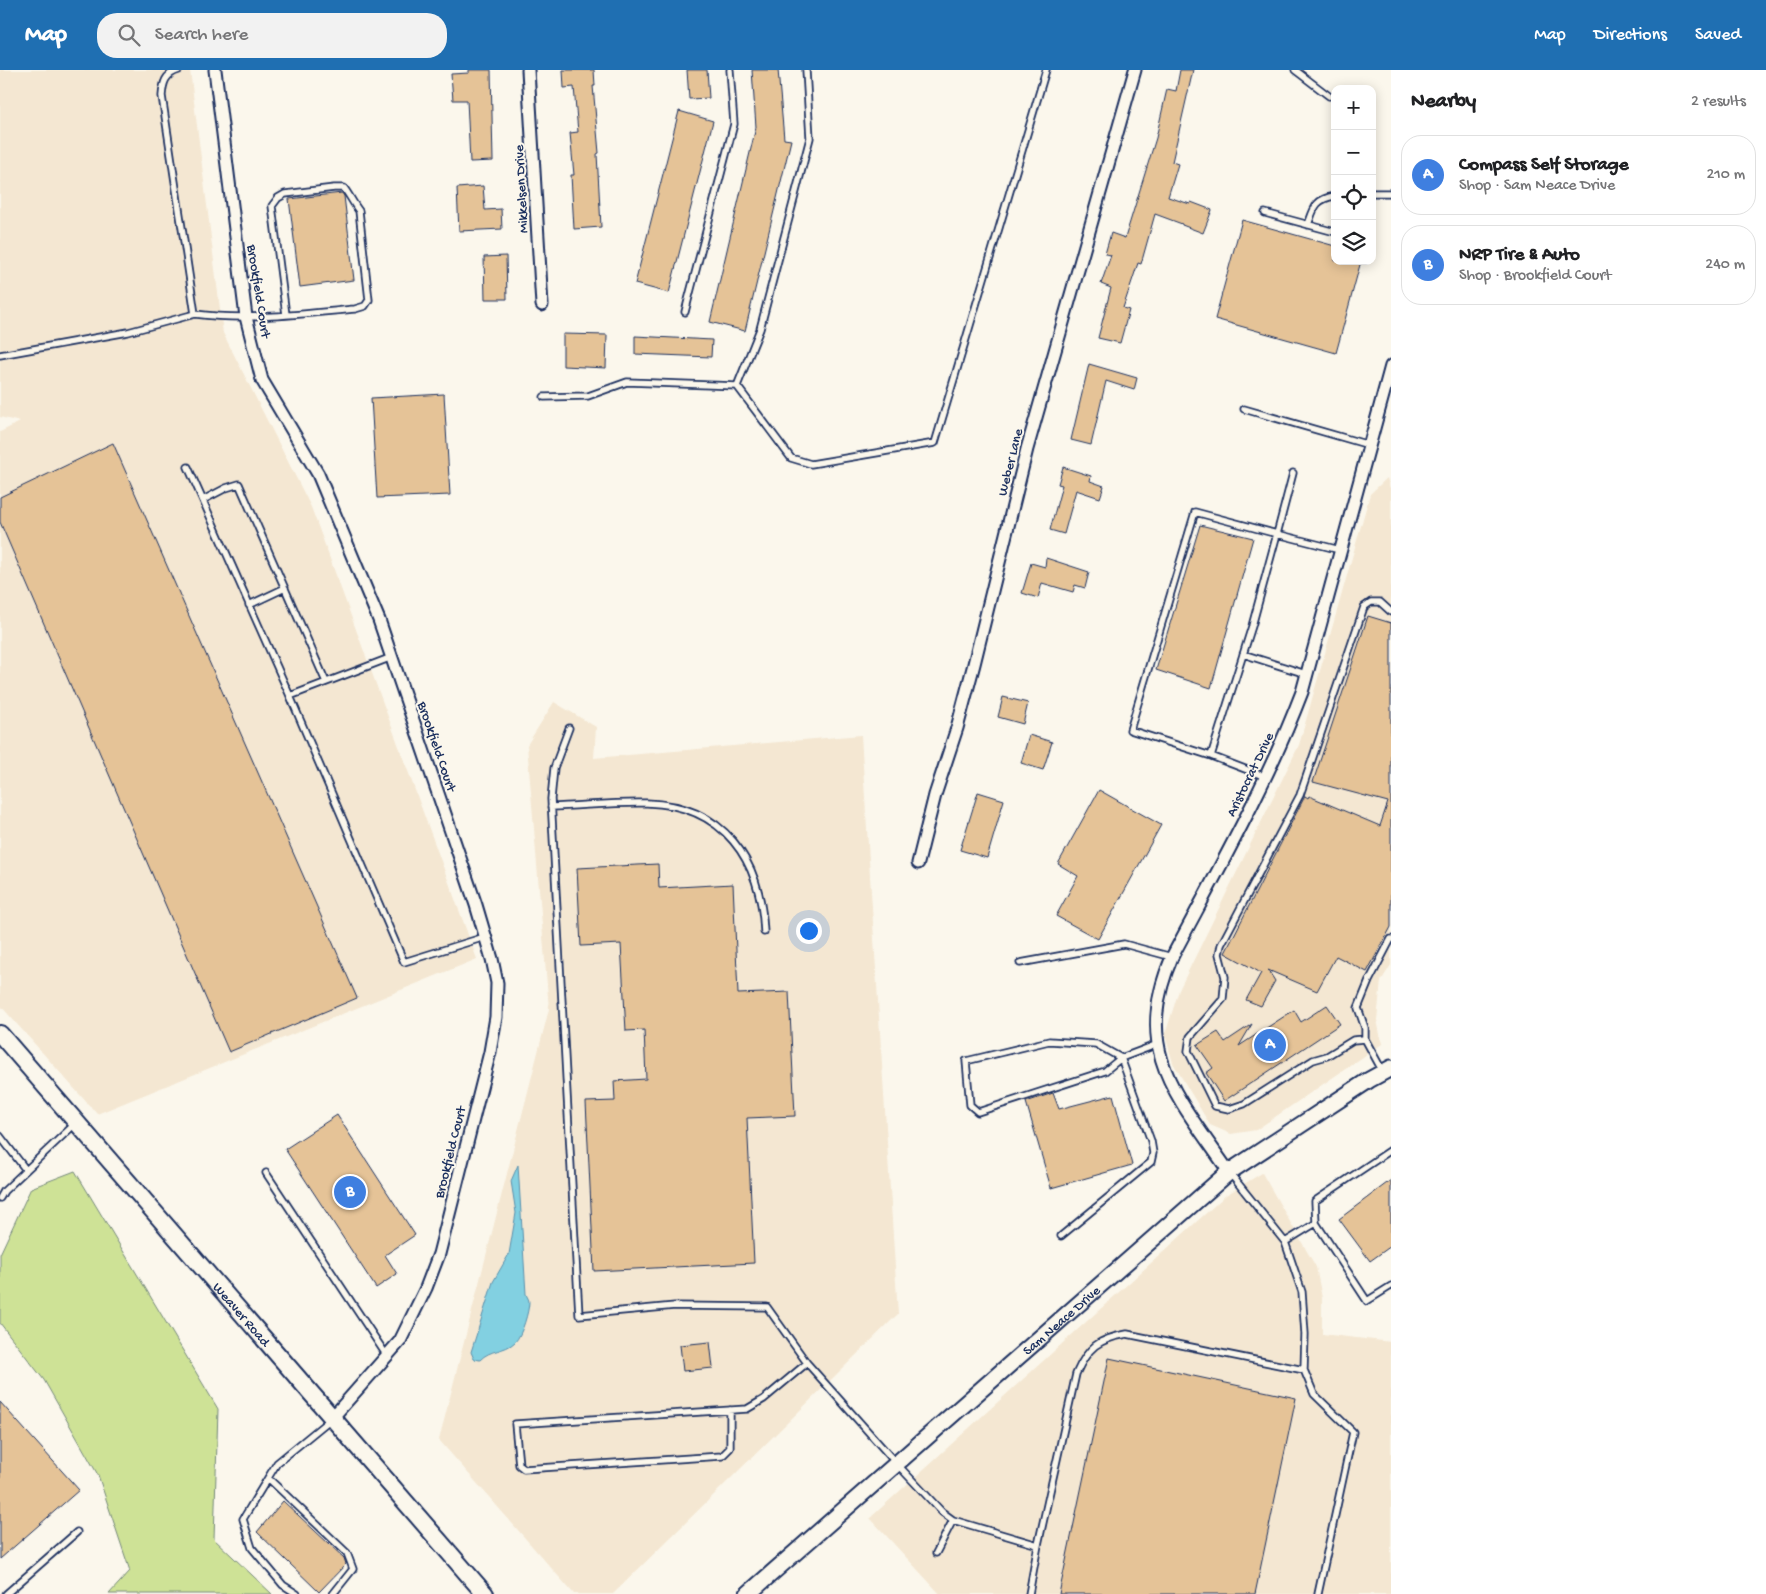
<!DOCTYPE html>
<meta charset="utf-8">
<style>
:root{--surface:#fff;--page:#f2f2f2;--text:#202124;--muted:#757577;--line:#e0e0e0;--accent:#1f6fb2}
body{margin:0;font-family:"Gochi Hand",sans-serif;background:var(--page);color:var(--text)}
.controls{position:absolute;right:15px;top:15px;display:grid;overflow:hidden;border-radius:10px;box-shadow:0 2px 12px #0003}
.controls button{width:45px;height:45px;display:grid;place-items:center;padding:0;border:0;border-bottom:1px solid var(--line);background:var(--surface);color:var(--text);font:25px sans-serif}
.you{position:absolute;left:808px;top:860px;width:18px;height:18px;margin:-12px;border:4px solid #fff;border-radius:50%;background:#1a73e8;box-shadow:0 0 0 8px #1a73e833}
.badge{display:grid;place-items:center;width:32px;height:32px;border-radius:50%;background:var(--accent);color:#fff;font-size:16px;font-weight:700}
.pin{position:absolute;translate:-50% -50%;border:2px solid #fff;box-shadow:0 1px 5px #0006}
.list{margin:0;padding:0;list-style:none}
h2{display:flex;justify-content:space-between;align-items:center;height:65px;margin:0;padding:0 20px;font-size:21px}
h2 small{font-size:16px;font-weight:400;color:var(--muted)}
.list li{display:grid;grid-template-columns:32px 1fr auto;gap:15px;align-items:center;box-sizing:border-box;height:80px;margin:0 10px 10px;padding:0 10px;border:1px solid var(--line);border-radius:20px}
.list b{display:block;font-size:19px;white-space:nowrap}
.list p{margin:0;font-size:16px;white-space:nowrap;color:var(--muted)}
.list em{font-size:16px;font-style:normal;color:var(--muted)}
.icon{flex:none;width:28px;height:28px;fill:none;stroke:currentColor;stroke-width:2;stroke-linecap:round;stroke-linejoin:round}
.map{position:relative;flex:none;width:1391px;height:1524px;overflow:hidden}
header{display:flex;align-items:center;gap:30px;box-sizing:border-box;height:70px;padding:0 25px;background:var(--accent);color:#fff}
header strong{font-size:24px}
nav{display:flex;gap:28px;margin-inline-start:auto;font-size:18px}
.search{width:350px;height:45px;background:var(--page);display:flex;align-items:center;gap:12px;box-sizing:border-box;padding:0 18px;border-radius:20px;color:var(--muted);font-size:19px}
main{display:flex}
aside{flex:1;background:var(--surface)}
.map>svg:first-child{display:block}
</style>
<header>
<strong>Map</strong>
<div class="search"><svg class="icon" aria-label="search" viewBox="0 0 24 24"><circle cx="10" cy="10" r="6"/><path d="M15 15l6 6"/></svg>Search here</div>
<nav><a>Map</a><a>Directions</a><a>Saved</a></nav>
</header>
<main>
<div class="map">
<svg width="1391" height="1524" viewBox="0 0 1391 1524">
<rect width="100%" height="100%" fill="#fbf7ec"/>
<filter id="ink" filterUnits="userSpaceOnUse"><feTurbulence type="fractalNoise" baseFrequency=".02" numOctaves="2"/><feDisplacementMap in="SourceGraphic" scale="10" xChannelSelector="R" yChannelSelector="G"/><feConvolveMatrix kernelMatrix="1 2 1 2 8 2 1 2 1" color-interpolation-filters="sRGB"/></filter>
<g filter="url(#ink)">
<!-- built -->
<path fill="#f4e7d2" d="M0 0H190L223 263 311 437 477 889 97 1044 0 935V362L20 352 0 347Z
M1387 408 1391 422V895L1381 911 1377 950 1382 974 1256 1060 1231 1064 1210 1055 1173 993 1165 965 1179 920 1299 675 1370 424Z
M554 632 596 657 594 688 861 665 898 1244 613 1524H574L439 1370 549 939 527 675Z
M1262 1103 1316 1197 1322 1228V1264L1391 1272V1524H940L870 1448 1226 1125Z"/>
<!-- green -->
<path fill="#cee296" stroke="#74887a" d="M75 1101 218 1339 214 1469 272 1524H109L130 1501 98 1405 44 1310 0 1253V1184L31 1118Z"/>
<!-- water -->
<path fill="#82d0e1" stroke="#5990ad" d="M518 1095 526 1224C527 1227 529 1229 529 1232 529 1241 522 1265 515 1272 505 1282 490 1279 480 1290L474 1289 471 1282 493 1212 509 1184 516 1143 511 1111Z"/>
<!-- building -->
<path fill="#e5c397" stroke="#1b2f5e" d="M469 0H491L493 91 470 92 467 30H453L451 4 469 3Z
M563 0H594L595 16H593L599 83 597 84 601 157 574 159 571 105H574L570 63 578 62 574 17 564 18Z
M687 0H707L709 28 689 29Z
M752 0H778L784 69 791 70 745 261 710 252 756 57Z
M1180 0H1193L1172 92 1178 94 1168 127 1190 134 1191 132 1212 140 1203 163 1182 155V154L1155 144 1141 194 1138 193 1123 238 1129 240 1120 273 1098 268 1111 218 1101 214 1111 185 1105 184 1111 163 1125 168 1156 68 1167 19 1176 21Z
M679 41 713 51 669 223 635 214Z
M483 116 485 140 501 139 502 159 459 161 457 118Z
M342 123 344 126 354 210 300 217 289 129Z
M1242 150 1335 176V191H1361L1336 283 1215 249Z
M506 186 507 229H485L484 187Z
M563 264 607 265 606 298 563 296Z
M635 266 712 270 711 287 635 284Z
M1089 294 1137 308 1134 320 1106 311 1091 375 1071 370Z
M444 324 450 425 377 428 371 328Z
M113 373 357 928 229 982 0 452V427Z
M1063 397 1091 406 1090 411 1104 416 1100 428 1076 420 1064 464 1050 460 1062 415 1058 414Z
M1200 455 1253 468 1211 618 1156 600Z
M1046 488 1089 502 1085 518 1075 515 1073 522 1042 513 1038 528 1022 523 1031 493 1045 497Z
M1368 546 1391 553V857L1367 902 1336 886 1317 921 1268 900 1275 911 1261 936 1246 930 1261 903 1225 883 1305 726 1308 728 1309 726 1380 756 1388 732 1313 712Z
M1003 627 1028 633 1023 654 998 647Z
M1029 665 1052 672 1043 700 1021 693Z
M1099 720 1161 755 1098 869 1056 846 1078 806 1058 794Z
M978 722 1004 730 987 788 960 780Z
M658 794 659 818 733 814 738 924 789 922 795 1046 747 1048 754 1193 594 1201 586 1032 615 1031 614 1011 646 1009 644 960 626 961 621 874 581 876 577 798Z
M1327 935 1340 954 1224 1031 1206 1003 1213 998 1197 975 1218 962 1225 972 1252 954 1239 976 1294 940 1301 952Z
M1053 1023 1059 1039 1113 1025 1132 1095 1051 1118 1026 1032Z
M337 1045 415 1165 385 1185 397 1204 376 1218 285 1079Z
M1391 1110V1176L1370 1191 1339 1149Z
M710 1272 713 1298 683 1301 680 1275Z
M1109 1288 1296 1328 1255 1524H1059Z
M0 1332 79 1420 0 1489Z
M283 1431 344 1488 346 1494 319 1522 257 1462Z"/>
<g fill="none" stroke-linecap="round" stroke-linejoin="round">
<defs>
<path id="service" d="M179 0C165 4 163 13 162 26L195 244C248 251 302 244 355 239L365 236 369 230 359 141C353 133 350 126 344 118H334L285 124 278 128 272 136 286 245
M1295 0 1329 26
M1372 123H1391
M1265 143 1335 162
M1308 155C1314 138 1315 129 1335 126
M685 242 734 54 730 0
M0 285 128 262 195 244
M737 316 760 259 810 68 806 0
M544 327 588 326 627 312 737 316 791 388 811 394 935 373 1046 0
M1244 339 1369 375
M188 397 290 626
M203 430 226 418 239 414 326 612
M249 535 285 518
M1243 584 1306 604
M392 587 290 626 404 892 485 867
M569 658 554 698 551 729 579 1245 675 1236 767 1237 807 1293
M1211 686 1130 660 1195 442 1277 464 1293 403
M1266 707 1211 686 1252 556 1277 464 1340 480
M551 737C583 736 615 732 647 733 724 735 761 790 764 862
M1020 893 1124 874 1172 887
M1365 969 1353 970 1327 986 1313 990 1244 1034 1229 1039 1215 1036 1188 981 1190 967 1223 929 1225 907 1219 884 1221 875 1300 725 1364 537 1371 532H1380L1391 542
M1049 971 1096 974 1121 988 1105 1001 978 1042 970 1035 966 991Z
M1383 1002 1365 969V958L1358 938 1369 911 1391 869
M0 1066 26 1100
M1391 1080 1315 1131 1316 1153 1367 1231 1391 1216
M1229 1102 1285 1172 1302 1222 1305 1264 1304 1300
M266 1103 387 1286
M0 1128 4 1121 76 1053
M1061 1166 1151 1092 1153 1083 1151 1071 1121 988 1158 974
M1285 1172 1316 1153
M730 1340V1378L722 1386 524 1399 519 1395 515 1354 747 1339 764 1329 807 1293 896 1393 942 1442 953 1450 1038 1475 1029 1524
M268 1408 347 1483 353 1499 333 1524
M1038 1475 1076 1304C1088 1277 1098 1269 1127 1264L1304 1300 1314 1324 1353 1362 1318 1524
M936 1483 953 1450
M6 1524 77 1462
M297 1524 283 1515 252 1478 243 1449 277 1393 332 1348"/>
<path id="minor" d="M215 0 246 247 262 310 318 404 379 550 476 835 492 889 497 913 496 947 490 982 439 1184 426 1218 400 1271 332 1348
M528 0 542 235
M918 793 935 725 957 658 974 594 1027 379 1135 0
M1229 1102C1178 1027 1131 982 1172 887 1218 800 1267 714 1302 622L1391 296"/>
<g id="tertiary">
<path id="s1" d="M748 1524 1229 1102 1369 1010 1391 998"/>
</g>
<g id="secondary">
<path id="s2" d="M0 964 485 1524"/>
</g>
</defs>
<!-- service casing -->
<use href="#service" stroke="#1b2f5e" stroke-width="9"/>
<!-- minor casing -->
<use href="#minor" stroke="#1b2f5e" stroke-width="15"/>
<!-- tertiary casing -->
<use href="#tertiary" stroke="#1b2f5e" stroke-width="19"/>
<!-- secondary casing -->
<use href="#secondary" stroke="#1b2f5e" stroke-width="20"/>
<!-- service -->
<use href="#service" stroke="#fbf7ec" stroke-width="5.5"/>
<!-- minor -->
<use href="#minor" stroke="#fbf7ec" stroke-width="11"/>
<!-- tertiary -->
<use href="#tertiary" stroke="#fbf7ec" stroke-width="15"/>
<!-- secondary -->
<use href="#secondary" stroke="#fbf7ec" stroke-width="16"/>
</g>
</g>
<g text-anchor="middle" stroke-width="4" stroke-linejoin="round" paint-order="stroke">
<!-- street labels -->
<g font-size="14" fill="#1b2f5e" stroke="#fbf7ec">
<text transform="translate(520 119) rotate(-93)" y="5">Mikkelsen Drive</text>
<text transform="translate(260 221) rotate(81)" y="5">Brookfield Court</text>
<text transform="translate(1009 392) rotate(-76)" y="5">Weber Lane</text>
<text transform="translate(438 676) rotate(71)" y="5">Brookfield Court</text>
<text transform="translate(1249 704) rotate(-64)" y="5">Aristocrat Drive</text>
<text transform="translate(449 1082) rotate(-76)" y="5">Brookfield Court</text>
<text dy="5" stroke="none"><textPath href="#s2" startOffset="370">Weaver Road</textPath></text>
<text dy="5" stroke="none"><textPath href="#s1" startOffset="416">Sam Neace Drive</textPath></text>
</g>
</g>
</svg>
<div class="controls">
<button>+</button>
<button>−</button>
<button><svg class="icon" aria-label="locate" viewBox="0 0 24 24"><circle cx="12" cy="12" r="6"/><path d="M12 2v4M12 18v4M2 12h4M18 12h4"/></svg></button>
<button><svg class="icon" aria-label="layers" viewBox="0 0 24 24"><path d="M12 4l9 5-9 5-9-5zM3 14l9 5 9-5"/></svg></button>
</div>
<div class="you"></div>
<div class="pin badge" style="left:1270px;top:975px;background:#3f7fe0">A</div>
<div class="pin badge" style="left:350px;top:1122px;background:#3f7fe0">B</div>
</div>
<aside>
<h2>Nearby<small>2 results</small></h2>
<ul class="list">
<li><span class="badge" style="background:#3f7fe0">A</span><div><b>Compass Self Storage</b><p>Shop · Sam Neace Drive</p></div><em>210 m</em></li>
<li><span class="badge" style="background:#3f7fe0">B</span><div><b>NRP Tire &amp; Auto</b><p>Shop · Brookfield Court</p></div><em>240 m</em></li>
</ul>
</aside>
</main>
